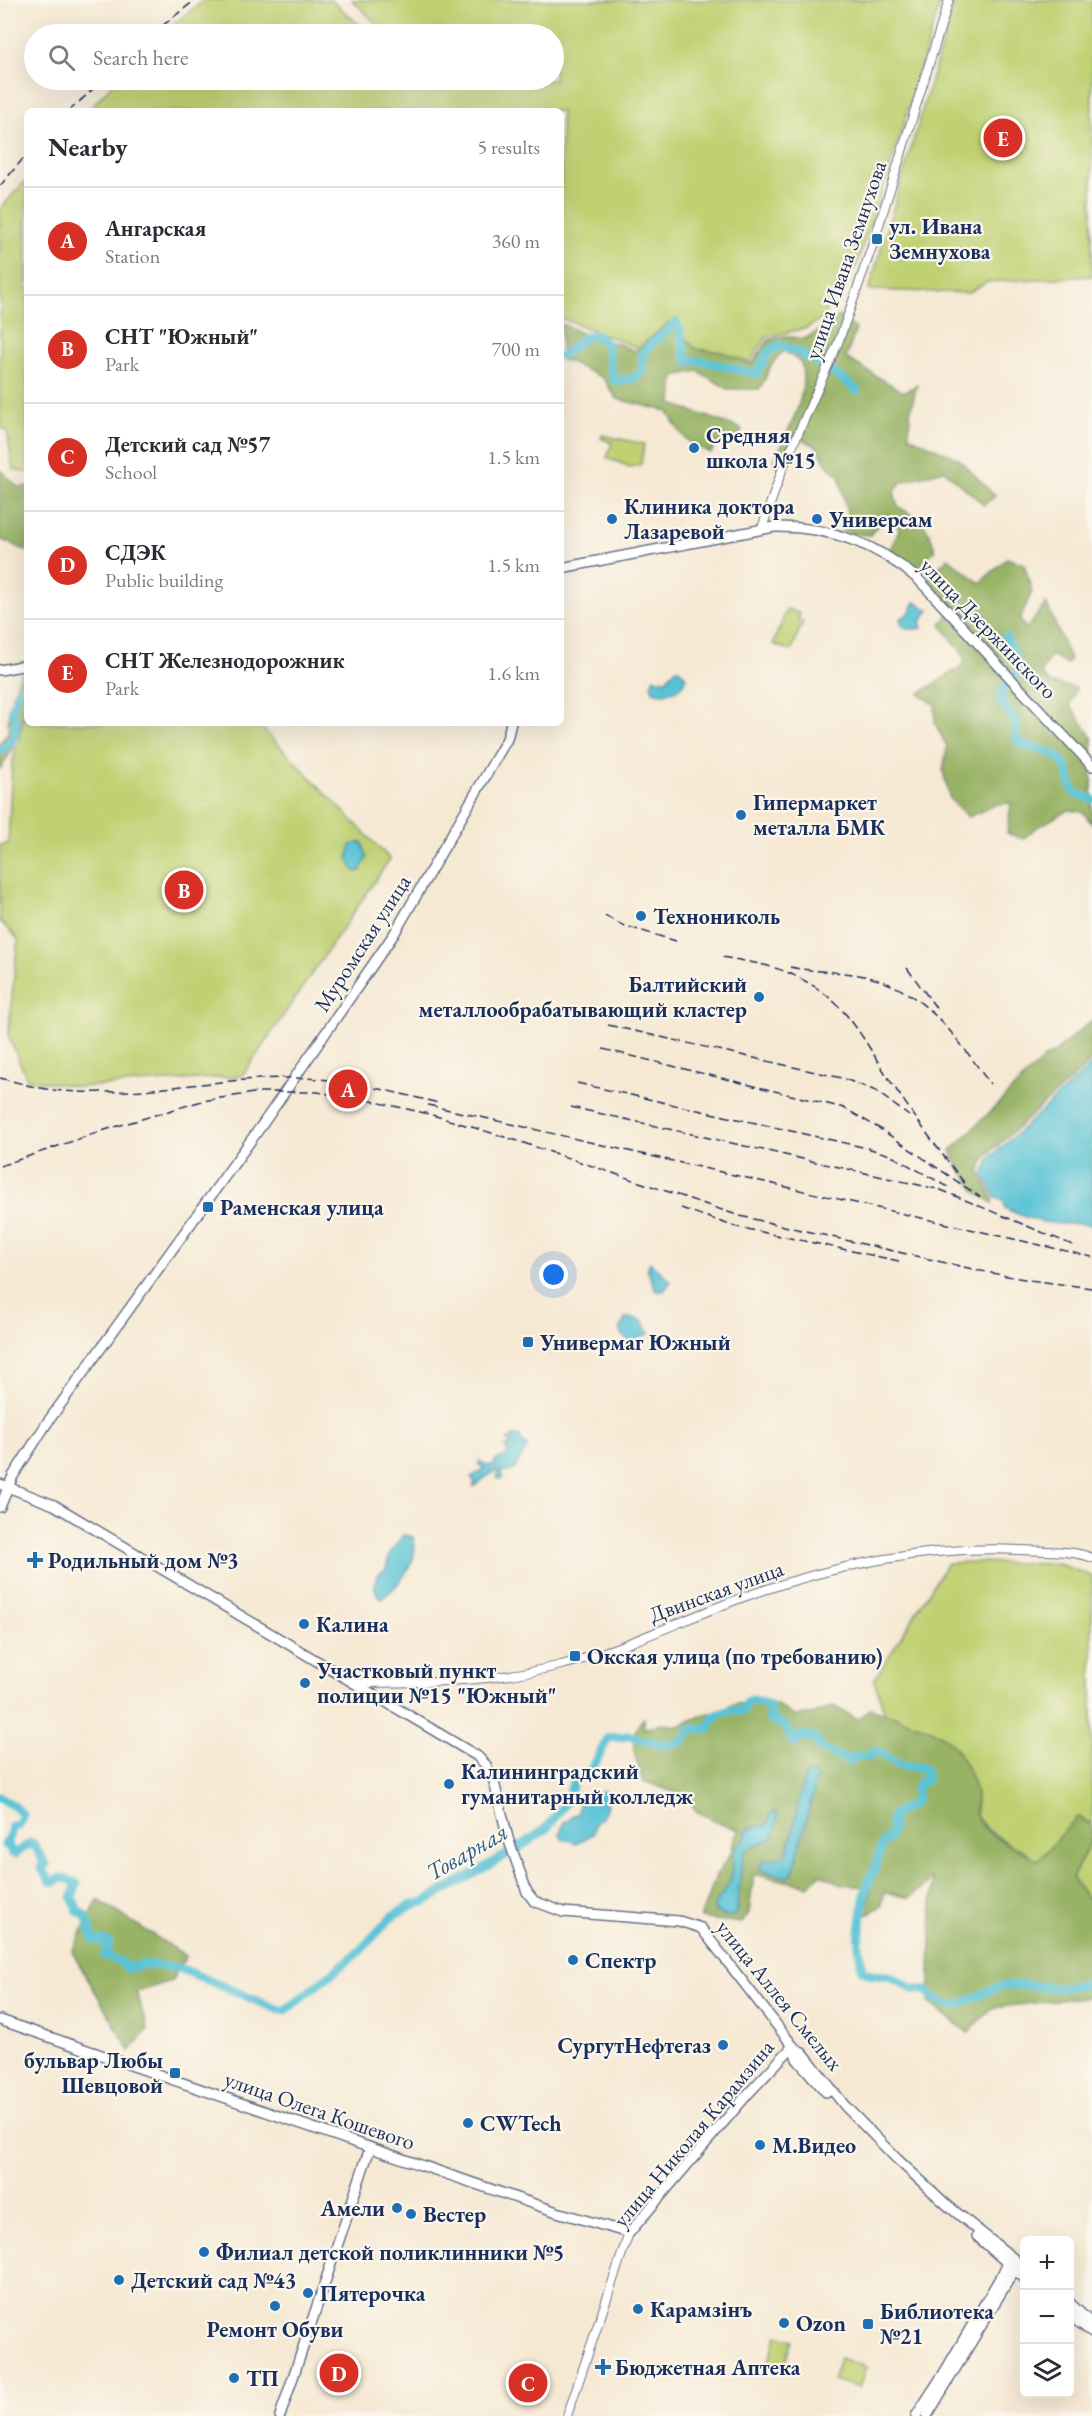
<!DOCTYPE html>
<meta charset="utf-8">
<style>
:root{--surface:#fff;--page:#f2f2f3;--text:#2b2b33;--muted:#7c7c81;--line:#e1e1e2;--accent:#d93025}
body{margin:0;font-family:"EB Garamond",serif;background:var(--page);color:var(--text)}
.controls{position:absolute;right:18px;bottom:18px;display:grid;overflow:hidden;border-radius:9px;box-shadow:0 6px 24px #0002}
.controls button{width:54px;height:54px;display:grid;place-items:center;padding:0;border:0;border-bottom:2px solid var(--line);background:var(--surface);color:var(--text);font:30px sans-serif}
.you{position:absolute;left:554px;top:1275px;width:21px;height:21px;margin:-15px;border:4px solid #fff;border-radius:50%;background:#1a73e8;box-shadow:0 0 0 9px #1a73e833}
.badge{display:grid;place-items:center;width:39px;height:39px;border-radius:50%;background:var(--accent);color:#fff;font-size:20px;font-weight:700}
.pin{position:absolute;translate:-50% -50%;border:3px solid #fff;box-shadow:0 2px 6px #0006}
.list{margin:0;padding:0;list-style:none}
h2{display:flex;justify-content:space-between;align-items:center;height:78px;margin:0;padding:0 24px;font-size:26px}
h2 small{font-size:20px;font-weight:400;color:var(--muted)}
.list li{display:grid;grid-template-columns:39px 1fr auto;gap:18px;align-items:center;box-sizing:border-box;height:108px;padding:0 24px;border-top:2px solid var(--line)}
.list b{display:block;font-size:22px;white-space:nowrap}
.list p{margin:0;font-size:20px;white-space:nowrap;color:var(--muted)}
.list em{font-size:20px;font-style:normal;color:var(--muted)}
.icon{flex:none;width:33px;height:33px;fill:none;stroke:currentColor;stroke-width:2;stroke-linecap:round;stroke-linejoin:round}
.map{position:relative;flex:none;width:1092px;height:2416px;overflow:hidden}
.search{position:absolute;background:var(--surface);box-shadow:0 6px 24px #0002;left:24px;top:24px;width:540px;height:66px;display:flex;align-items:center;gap:15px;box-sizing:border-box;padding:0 21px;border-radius:33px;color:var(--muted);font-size:22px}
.panel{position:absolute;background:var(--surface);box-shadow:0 6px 24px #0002;left:24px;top:108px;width:540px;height:618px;border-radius:9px}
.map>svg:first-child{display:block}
</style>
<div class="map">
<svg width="1092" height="2416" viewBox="0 0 1092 2416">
<rect width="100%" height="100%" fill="#fbf7ec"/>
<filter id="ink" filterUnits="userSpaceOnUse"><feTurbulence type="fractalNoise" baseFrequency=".0167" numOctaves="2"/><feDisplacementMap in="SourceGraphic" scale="12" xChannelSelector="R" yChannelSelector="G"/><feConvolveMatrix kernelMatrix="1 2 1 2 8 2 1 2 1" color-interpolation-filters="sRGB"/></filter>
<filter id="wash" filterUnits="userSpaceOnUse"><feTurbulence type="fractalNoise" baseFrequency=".008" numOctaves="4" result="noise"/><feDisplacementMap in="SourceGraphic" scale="24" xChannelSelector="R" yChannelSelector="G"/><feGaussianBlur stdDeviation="1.35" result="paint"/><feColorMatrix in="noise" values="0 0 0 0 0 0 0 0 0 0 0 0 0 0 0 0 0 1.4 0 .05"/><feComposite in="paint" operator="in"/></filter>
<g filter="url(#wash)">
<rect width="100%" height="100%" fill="#f6e9d4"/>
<!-- green -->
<path fill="#c0d173" stroke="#6e8068" stroke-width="1.5" d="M204 0H331L370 34H161Z
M352 0H941L896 149 855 269 842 273 823 318 807 328 767 337 747 365 690 351 676 322 638 348 561 318V111H88L116 80H554V34H387Z
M955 0H1092V276L987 282 968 293 869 290Z
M27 179V473L13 469 7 431 0 427V209Z
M602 435 644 444 641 464 630 467 607 458 612 443 601 438Z
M787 609 800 614 798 620 803 622 791 651 773 644Z
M27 707V723H263L261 727 390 859 242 1076 80 1087 27 1079 8 1035 18 939 0 921V845L8 844 12 764Z
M973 1562 1059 1564 1092 1576V1824L1077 1818 1040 1859 1036 1860 1023 1850 1012 1846 987 1829 976 1816V1791L942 1736 885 1713 874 1680 947 1563Z
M1092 1839V1898H1087L1072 1878Z
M778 2335 793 2340 785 2365 769 2360Z
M840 2358 866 2367 859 2388 833 2380Z"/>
<!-- forest -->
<path fill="#98b365" stroke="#5a7162" stroke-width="1.5" d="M839 316 856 329 846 358 903 392 917 385 910 413 909 436 959 459 995 496 984 505 944 470 901 482 894 492 898 507C921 518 929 525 935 551L924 559 917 572 890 550 899 530 895 519C882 520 877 525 870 535L853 534 840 529 847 513 839 474 829 468 816 446 794 435 782 463 778 467 773 463C787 431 810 397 801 362L784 351C768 364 770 373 759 389H728L698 371 674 376 672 404 742 429 738 442H717L711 453C683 442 682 435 667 411L617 399 603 378 568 361 561 360V324L599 341 616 343 635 351 669 322 696 349 722 352 752 364 769 340 785 336 804 339 823 329Z
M0 470 19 488 27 486V551L0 539Z
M948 558 980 583 1007 558 1024 564 1032 591 1020 620 1027 629 1046 603 1070 659 1067 664 1051 655 1041 673 1050 683 1076 688 1070 705 1092 737V824L1083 812 1068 810 1036 828 1023 839 1007 833 1011 803 997 804 968 817 950 799 943 771 947 747 935 723V704L919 694 965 664 963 654 941 625 951 609 925 581Z
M27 672C27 706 20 741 0 769V743L8 732 9 709 21 673Z
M1092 1020V1061L987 1155 979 1171 993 1198V1203L976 1192 956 1163 951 1151 1044 1058 1054 1053Z
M754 1702 775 1704 794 1716 815 1714 833 1706 858 1719 871 1708C894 1717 920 1723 941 1735 958 1745 970 1771 975 1789 978 1797 973 1809 976 1816 986 1839 1018 1846 1036 1860L1040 1859 1077 1817 1092 1824V1838L1072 1878 1087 1898H1092V1996L992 2008 968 2033 929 2003 933 1879 909 1898 884 1892 882 1906 865 1915 871 1888 842 1884 820 1874 809 1886 754 1874 749 1913 742 1923 700 1918 717 1874 732 1851 734 1839 739 1830 723 1825 696 1811 687 1797 643 1781C636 1760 625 1736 644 1718V1729L660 1724 679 1726 705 1714 723 1711 730 1705Z
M98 1900 186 1956 171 1981 136 1992 148 2029 130 2051 72 1952Z"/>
<!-- water -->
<path fill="#59c3d5" stroke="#3a799a" stroke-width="1.5" d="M915 602 929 610 920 623 922 628C912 630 902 631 900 619L909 613Z
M679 669 686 677C682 693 666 695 653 691L651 684 654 678 666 680 675 670Z
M362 842 367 858 360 871 355 872 348 859 351 845Z
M1092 1065V1225C1079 1222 1072 1224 1059 1224 1041 1223 1021 1216 1005 1208L1004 1202 995 1196 983 1174 990 1158Z
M650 1262 671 1281 664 1291H656L647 1269Z
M625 1318H634L643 1321 649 1334 639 1337 636 1346 631 1345 620 1331Z
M513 1436 521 1437 520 1440 528 1446 514 1470 508 1472 500 1471 503 1478 498 1479 496 1470 473 1487 475 1483 471 1478 484 1468 479 1465V1461L488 1466 495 1465V1461L506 1456 508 1450 504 1447 509 1446 511 1444 507 1440 511 1439Z
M403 1535 413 1537C421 1560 399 1585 382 1599 373 1592 374 1585 377 1575L386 1569 389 1555Z
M806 1774H814L817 1778 793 1873 788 1877 764 1871 760 1868 762 1862C769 1858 779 1860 785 1855 793 1848 798 1791 806 1774Z
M603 1791 609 1795C605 1807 608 1815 596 1822L593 1834 575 1844 570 1840H563L560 1833 564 1822 569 1820 573 1815 578 1814 579 1802Z
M771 1812 777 1813V1821L774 1838C766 1842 754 1844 747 1850 739 1856 740 1902 735 1916H724L715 1911 714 1905 724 1892 731 1879 734 1849 744 1840 748 1828 767 1825Z"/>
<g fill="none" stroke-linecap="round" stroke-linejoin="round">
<!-- river -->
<path stroke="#59c3d5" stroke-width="9" d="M561 356 585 337 597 335 606 343 613 378 620 382 636 377 643 371 642 353 676 322C683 333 682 348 687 361H703L756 374 768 353 778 345C803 351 837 374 857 390
M1006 637 1020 668C1016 678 1006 682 1002 692 996 705 1012 710 1015 721 1016 728 1016 735 1017 741 1031 751 1056 748 1065 765 1069 773 1070 784 1074 793L1092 799
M0 751 9 743 14 734 16 724 12 710 18 690 27 686
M0 1797 14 1806 23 1815 18 1826H12L11 1833 5 1845 9 1846 12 1853 15 1854 30 1843H33L46 1865 41 1867 50 1881 55 1882C63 1873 69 1881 77 1884L72 1897 78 1911 86 1916 94 1940 106 1941 109 1945 104 1955 121 1962 127 1968 146 1964 179 1968 279 2010H286L361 1950 392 1916 412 1905 424 1902 480 1870 526 1843 548 1827 569 1798 574 1778 581 1773 584 1775 593 1767 608 1738 629 1736 663 1745 683 1741 690 1729H708L714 1716 731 1710 743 1711 748 1701 754 1700 770 1706 769 1718 786 1727 792 1741 796 1743 802 1734 808 1739 813 1737 818 1741 821 1750C832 1752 839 1758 850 1761L856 1756H869L874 1751C887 1753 891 1763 902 1766 909 1768 916 1766 923 1768L926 1771V1780L919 1783 916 1790 917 1798 911 1805 896 1813 891 1821 892 1830 888 1839 882 1844 876 1865 865 1892 859 1939
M859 1946 862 1970 872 1975 890 1976 912 1989 925 1990 940 2002 956 2006 999 1986 1023 1985 1059 1988 1092 1984"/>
</g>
</g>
<g filter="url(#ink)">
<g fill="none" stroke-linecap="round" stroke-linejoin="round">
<defs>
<path id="minor" d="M762 528 782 470 838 343 849 312 875 238 949 0
M354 1683C420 1683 489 1682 553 1667 618 1652 679 1621 741 1598 830 1566 925 1545 1020 1550 1040 1551 1075 1550 1092 1558
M567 2416 629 2233"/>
<path id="major" d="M561 568 774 527C829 526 876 543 918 579L1092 766
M0 670 27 665
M0 1484 54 1505 477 1756 486 1765 493 1778 508 1838 527 1892 534 1901 563 1912 679 1921 701 1928 793 2046 804 2054 845 2106 897 2159 947 2205 1024 2267
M0 1507 13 1476 47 1423 262 1125 394 934 507 739 511 723
M0 2020 557 2212 629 2233 746 2096 793 2046
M793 2046 797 2059 826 2092
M977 2236 1024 2278
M1070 2303 1092 2324
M1070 2316 1092 2332
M280 2416 370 2148
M916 2416 944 2373 1011 2259
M927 2416 1017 2266"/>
</defs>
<!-- minor casing -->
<use href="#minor" stroke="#687087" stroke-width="10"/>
<!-- major casing -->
<use href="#major" stroke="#687087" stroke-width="12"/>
<!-- minor -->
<use href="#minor" stroke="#fff" stroke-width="8"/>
<!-- major -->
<use href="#major" stroke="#fff" stroke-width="9"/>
<!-- rail -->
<path stroke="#1b2f5e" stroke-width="1.5" stroke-dasharray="9 4.5" stroke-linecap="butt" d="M152 34 195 0
M69 111 103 80
M0 186 27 154
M605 916 622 925 676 941
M722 957C750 962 780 966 805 981 851 1006 865 1044 893 1085 916 1119 940 1152 966 1185
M790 967C813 972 836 971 859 975 922 986 955 1035 990 1084
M907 968 937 1009
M608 1025 842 1078 876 1091 909 1116
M603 1049 844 1108 882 1130 980 1197
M0 1078C17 1082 35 1088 53 1090 134 1099 214 1077 295 1078 344 1078 392 1092 439 1103
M577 1083 867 1148 890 1155 950 1188
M428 1105 1092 1257
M571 1107 941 1190 1075 1246
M0 1166 108 1129 202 1101 260 1092H317L358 1098 429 1114 518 1141 740 1216 981 1271 1029 1280 1092 1288
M681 1208 733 1226 899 1261"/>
</g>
</g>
<!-- markers -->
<g fill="#1f6fb2" stroke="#fbf7ec" stroke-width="2">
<rect x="871" y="233" width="12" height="12" rx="3"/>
<circle cx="694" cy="448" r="6"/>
<circle cx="612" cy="519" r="6"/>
<circle cx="817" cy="519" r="6"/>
<circle cx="741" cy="815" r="6"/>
<circle cx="641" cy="916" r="6"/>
<circle cx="759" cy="997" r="6"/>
<rect x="202" y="1201" width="12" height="12" rx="3"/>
<rect x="522" y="1336" width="12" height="12" rx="3"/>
<path d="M32 1551h6v6h6v6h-6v6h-6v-6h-6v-6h6z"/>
<circle cx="304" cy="1624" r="6"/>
<rect x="569" y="1650" width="12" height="12" rx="3"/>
<circle cx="305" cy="1683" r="6"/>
<circle cx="449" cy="1784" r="6"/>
<circle cx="573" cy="1960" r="6"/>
<circle cx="723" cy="2045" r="6"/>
<rect x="169" y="2067" width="12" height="12" rx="3"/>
<circle cx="468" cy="2123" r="6"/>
<circle cx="760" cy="2145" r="6"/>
<circle cx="397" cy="2208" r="6"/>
<circle cx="411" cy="2214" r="6"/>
<circle cx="204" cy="2252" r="6"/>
<circle cx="119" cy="2280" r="6"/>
<circle cx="308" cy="2293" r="6"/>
<circle cx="275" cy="2306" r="6"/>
<circle cx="638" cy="2309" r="6"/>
<circle cx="784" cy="2323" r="6"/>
<rect x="862" y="2318" width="12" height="12" rx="3"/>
<path d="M600 2358h6v6h6v6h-6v6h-6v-6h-6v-6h6z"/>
<circle cx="234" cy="2378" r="6"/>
</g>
<g text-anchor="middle" stroke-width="4.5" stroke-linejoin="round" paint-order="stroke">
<!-- poi labels -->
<g font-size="22" font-weight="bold" fill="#1b2f5e" stroke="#fbf7ec" text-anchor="start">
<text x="889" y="234">ул. Ивана<tspan x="889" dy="25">Земнухова</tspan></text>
<text x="706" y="443">Средняя<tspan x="706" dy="25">школа №15</tspan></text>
<text x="624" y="514">Клиника доктора<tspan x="624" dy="25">Лазаревой</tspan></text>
<text x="829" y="527">Универсам</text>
<text x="753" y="810">Гипермаркет<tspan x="753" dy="25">металла БМК</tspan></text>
<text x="653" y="924">Технониколь</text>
<text x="747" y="992" text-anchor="end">Балтийский<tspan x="747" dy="25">металлообрабатывающий кластер</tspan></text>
<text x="220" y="1215">Раменская улица</text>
<text x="540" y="1350">Универмаг Южный</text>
<text x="48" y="1568">Родильный дом №3</text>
<text x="316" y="1632">Калина</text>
<text x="587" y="1664">Окская улица (по требованию)</text>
<text x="317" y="1678">Участковый пункт<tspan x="317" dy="25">полиции №15 "Южный"</tspan></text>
<text x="461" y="1779">Калининградский<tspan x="461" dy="25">гуманитарный колледж</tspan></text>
<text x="585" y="1968">Спектр</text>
<text x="711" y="2053" text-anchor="end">СургутНефтегаз</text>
<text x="163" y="2068" text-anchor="end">бульвар Любы<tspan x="163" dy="25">Шевцовой</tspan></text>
<text x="480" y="2131">CWTech</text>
<text x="772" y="2153">M.Видео</text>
<text x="385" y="2216" text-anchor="end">Амели</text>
<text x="423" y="2222">Вестер</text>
<text x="216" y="2260">Филиал детской поликлинники №5</text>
<text x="131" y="2288">Детский сад №43</text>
<text x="320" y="2301">Пятерочка</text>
<text x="650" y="2317">Карамзiнъ</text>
<text x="880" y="2319">Библиотека<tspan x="880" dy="25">№21</tspan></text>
<text x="796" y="2331">Ozon</text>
<text x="275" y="2337" text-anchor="middle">Ремонт Обуви</text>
<text x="615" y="2375">Бюджетная Аптека</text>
<text x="246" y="2386">ТП</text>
</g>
<!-- street labels -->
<g font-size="22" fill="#1b2f5e" stroke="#fbf7ec">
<text transform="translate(845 260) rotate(-71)" y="8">улица Ивана Земнухова</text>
<text transform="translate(989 628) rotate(46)" y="8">улица Дзержинского</text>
<text transform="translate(362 943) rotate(-57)" y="8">Муромская улица</text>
<text transform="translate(716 1591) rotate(-20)" y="8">Двинская улица</text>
<text transform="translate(780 1995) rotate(51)" y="8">улица Аллея Смелых</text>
<text transform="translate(320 2110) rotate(19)" y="8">улица Олега Кошевого</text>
<text transform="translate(693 2133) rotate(-50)" y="8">улица Николая Карамзина</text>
</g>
<!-- water labels -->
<g font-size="24" font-style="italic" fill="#2e5b82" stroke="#fbf7ec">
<text transform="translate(467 1852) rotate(-30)" y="8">Товарная</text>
</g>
</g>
</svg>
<div class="controls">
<button>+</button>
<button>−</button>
<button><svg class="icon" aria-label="layers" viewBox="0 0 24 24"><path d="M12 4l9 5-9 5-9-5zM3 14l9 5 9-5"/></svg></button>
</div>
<div class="you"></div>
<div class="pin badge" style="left:348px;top:1089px">A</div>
<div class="pin badge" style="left:184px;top:890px">B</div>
<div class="pin badge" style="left:528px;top:2383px">C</div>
<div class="pin badge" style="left:339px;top:2373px">D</div>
<div class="pin badge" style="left:1003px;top:138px">E</div>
<div class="search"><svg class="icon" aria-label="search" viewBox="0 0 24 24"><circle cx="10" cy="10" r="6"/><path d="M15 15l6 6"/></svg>Search here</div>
<section class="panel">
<h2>Nearby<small>5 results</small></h2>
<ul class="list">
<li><span class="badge">A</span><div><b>Ангарская</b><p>Station</p></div><em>360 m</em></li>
<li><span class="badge">B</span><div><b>СНТ &quot;Южный&quot;</b><p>Park</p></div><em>700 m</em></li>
<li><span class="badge">C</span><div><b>Детский сад №57</b><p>School</p></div><em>1.5 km</em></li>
<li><span class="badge">D</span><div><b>СДЭК</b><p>Public building</p></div><em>1.5 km</em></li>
<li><span class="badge">E</span><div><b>СНТ Железнодорожник</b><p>Park</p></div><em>1.6 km</em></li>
</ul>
</section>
</div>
